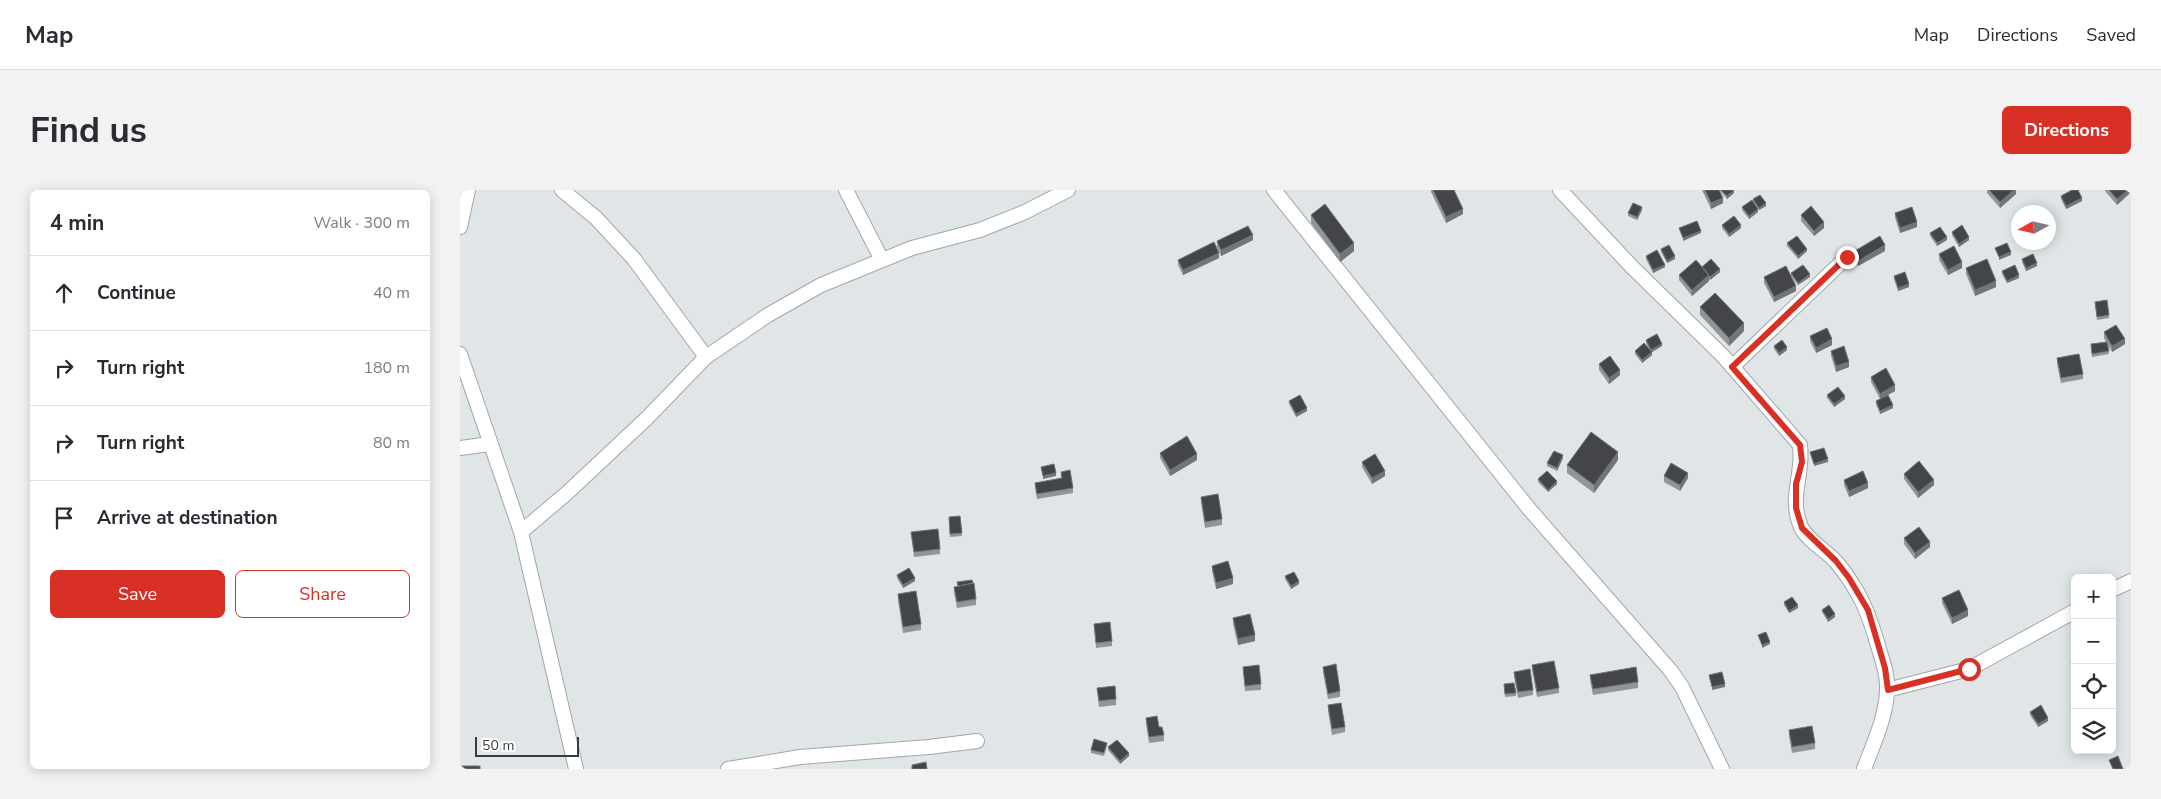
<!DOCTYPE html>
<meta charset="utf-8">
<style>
:root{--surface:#fff;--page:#f2f2f3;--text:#2b2b33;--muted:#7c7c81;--line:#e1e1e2;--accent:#d93025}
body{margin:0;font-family:"Nunito Sans",sans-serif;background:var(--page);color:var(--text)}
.controls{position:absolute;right:15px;bottom:15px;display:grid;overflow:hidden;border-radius:8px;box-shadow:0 2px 12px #0003}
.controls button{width:45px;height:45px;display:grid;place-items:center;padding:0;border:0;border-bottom:1px solid var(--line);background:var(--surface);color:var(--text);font:25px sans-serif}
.compass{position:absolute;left:1551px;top:15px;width:45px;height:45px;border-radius:50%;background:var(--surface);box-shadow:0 2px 12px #0003;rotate:262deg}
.scale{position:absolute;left:15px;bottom:12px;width:104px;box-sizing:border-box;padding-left:5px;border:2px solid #393b3c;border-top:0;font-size:14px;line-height:18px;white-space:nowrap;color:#393b3c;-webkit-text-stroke:4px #fff;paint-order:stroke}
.stop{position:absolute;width:15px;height:15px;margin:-11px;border:4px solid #d93025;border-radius:50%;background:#fff}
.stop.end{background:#d93025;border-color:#fff;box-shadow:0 1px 5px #0008}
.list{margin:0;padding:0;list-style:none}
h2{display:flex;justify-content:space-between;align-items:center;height:65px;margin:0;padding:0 20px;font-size:21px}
h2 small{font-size:16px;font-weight:400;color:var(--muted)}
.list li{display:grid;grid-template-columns:32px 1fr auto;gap:15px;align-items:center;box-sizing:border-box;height:75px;padding:0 20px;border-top:1px solid var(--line)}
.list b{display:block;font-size:19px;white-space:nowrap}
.list em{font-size:16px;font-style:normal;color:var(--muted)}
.actions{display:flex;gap:10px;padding:15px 20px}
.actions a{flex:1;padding:11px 0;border:1px solid var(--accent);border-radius:8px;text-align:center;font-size:18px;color:var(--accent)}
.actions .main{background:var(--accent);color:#fff}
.icon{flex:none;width:28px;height:28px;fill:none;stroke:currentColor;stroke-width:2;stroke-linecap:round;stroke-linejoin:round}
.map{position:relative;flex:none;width:1671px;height:579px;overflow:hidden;border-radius:8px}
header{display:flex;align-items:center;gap:30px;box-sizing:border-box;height:70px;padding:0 25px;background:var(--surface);border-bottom:1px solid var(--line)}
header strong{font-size:24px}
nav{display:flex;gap:28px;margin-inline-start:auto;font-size:18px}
.intro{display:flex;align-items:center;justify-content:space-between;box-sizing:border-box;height:120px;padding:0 30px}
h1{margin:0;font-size:35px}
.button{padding:12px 22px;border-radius:8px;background:var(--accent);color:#fff;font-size:18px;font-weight:700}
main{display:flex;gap:30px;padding:0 30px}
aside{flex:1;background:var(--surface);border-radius:8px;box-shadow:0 2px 12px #0003}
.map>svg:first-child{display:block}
</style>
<header>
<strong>Map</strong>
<nav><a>Map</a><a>Directions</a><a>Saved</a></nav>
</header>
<div class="intro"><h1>Find us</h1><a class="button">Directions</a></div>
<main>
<aside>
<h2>4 min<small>Walk · 300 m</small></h2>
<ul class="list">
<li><svg class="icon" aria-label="ahead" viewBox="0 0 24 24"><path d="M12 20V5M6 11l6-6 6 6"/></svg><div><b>Continue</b></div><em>40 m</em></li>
<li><svg class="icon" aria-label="right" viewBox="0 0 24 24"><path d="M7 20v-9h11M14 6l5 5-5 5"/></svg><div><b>Turn right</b></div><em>180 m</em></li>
<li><svg class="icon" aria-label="right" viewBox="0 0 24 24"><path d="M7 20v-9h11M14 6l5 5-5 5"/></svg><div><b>Turn right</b></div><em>80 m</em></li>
<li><svg class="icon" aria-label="arrive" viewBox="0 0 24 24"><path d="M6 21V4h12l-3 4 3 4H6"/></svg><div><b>Arrive at destination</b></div></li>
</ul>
<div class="actions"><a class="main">Save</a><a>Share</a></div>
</aside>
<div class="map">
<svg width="1671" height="579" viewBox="0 0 1671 579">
<rect width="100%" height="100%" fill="#e0e5e7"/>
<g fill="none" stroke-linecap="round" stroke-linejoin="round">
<defs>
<path id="street" d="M102 0 136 28 174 69 246 167
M386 0 422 70
M814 0 1070 320 1211 481 1222 497 1262 579
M1100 0 1172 77 1263 166 1340 255C1344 285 1328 307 1341 337 1348 352 1368 361 1378 374 1401 403 1409 424 1419 459 1423 472 1428 486 1427 499 1427 525 1413 555 1404 579
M0 37 8 0
M0 164 61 342 116 579
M1272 177 1387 67
M0 258 30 254
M61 342 107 303 186 229 246 167 308 125 361 95 452 58 520 40 565 22 608 0
M1652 400 1671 391
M1427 500 1509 479 1615 421
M268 579 340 567 469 557 517 551"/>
</defs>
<!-- street casing -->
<use href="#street" stroke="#a2a6a8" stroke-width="16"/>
<!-- street -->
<use href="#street" stroke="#fff" stroke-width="14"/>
</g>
<!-- wall -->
<path fill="#929598" d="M971 0H994L1003 24 986 33 971 2Z
M1242 0H1259L1263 13 1251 19Z
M1260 0H1274V3L1267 9 1260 1Z
M1527 0H1556V4L1540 18 1527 3Z
M1645 0H1670V3L1657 15 1645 1Z
M1601 6 1622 11 1606 19 1601 9Z
M1293 9 1306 16 1299 20 1298 19V22L1289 29 1282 20V17L1293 12Z
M1182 20 1177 30 1168 26V23Z
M1435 23 1457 37 1440 43 1435 28Z
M851 25 894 61 880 72 851 33Z
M1341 25 1364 38 1354 46 1341 31Z
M1262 35 1281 38 1269 47 1262 38Z
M1492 42 1509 50 1499 57 1492 45Z
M1470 43 1487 50 1477 56 1470 46Z
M793 50 761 66 757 57V51Z
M1327 53 1347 61 1338 69 1327 56Z
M1201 59 1215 69 1207 73 1201 62Z
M1425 61 1398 76 1393 67V62Z
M1479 64 1502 78 1488 85 1479 70Z
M1186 66 1205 77 1193 83 1186 69Z
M759 68 723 85 718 75V70Z
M1562 69 1577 76 1566 81 1562 72Z
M1242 77 1260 82 1250 90 1249 89V91L1232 106 1219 90V85Z
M1506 78 1536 97 1515 106 1506 84Z
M1542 81 1559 88 1547 93 1542 84Z
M1331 83 1350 87 1338 95 1331 86Z
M1434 86 1449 97 1438 101 1434 89Z
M1304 87 1336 101 1314 112 1304 93Z
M1635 112 1649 125V128L1637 130Z
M1240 117 1284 141 1269 156 1240 125Z
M1644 142 1665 154 1652 162 1648 155 1649 164 1632 167 1631 154 1646 152 1644 148Z
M1350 146 1372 155 1356 163 1350 151Z
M1186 150 1202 156 1192 162V165L1182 173 1175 164V161L1189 159 1186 153Z
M1314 156 1327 160 1319 166 1314 159Z
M1371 161 1389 177 1376 182 1371 166Z
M1597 168 1623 184V189L1601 193 1597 174Z
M1139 174 1160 185 1149 194 1139 180Z
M1411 187 1435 201 1421 209 1433 218 1420 224 1416 214V211L1420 209 1411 192Z
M1367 205 1385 209 1374 217 1367 208Z
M829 211 847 221 836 227 829 214Z
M700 263 737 270 710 286 700 268Z
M1103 268 1097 281 1087 276V273Z
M1158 270 1134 303 1107 283V275Z
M902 272 925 286 912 294 902 277Z
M601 282 613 298V303L577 309 575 298V293L601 288Z
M1444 284 1474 295 1458 308 1444 289Z
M1204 286 1228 288 1220 301 1204 292Z
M1078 289 1097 294 1088 302 1078 292Z
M1384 290 1408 298 1389 307 1384 295Z
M741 307 762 329V335L745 338 741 312Z
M500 326 502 346 490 347 489 327Z
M451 342 480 359V364L454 367Z
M1444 348 1470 357 1455 369 1444 354Z
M752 376 773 394 756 399 752 381Z
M437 385 455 391 443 398 437 388Z
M825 386 839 394 831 399 825 389Z
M494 397 516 409V415L497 418 494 402Z
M438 404 461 434V440L443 443 438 410Z
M1482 408 1508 426 1492 434 1482 413Z
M1324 412 1338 418 1329 423 1324 415Z
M1362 420 1375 427 1368 432 1362 422Z
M773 428 795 451 778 455 773 434Z
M634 434 652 451V456L636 458Z
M1072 475 1099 498V503L1077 507 1072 480Z
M783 477 801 494V500L785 501Z
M863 477 880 501V507L868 509 863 482Z
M1054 482 1073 500V505L1058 508 1054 487Z
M1130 485 1178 492V498L1133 505 1130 490Z
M1044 497 1056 503V506L1045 507Z
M637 498 656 509V515L639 517Z
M868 515 885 537V542L872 545 868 521Z
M1570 522 1588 531 1578 537 1570 525Z
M686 528 699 537 704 545V551L689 553 686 533Z
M1329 540 1355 553V559L1332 563 1329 546Z
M647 555 644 566 631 563V560Z
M648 557 669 566 660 574 648 560Z"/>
<!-- shaded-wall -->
<path fill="#727578" d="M1274 0V3L1267 9V6Z
M1554 0H1556V4L1540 18V12Z
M1668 0H1670V3L1657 15V9Z
M1263 8V13L1251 19V13Z
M1622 8V11L1606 19V16Z
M1306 13V16L1299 20V18Z
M1182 17V20L1177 30V27Z
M1003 19V24L986 33V27Z
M1298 19V22L1289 29V26Z
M1364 32V38L1354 46V41Z
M1457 32V37L1440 43V38Z
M1281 35V38L1269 47V44Z
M1241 41V43L1223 51V48Z
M793 45V50L761 66V60Z
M1487 47V50L1477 56V53Z
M1509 47V50L1499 57V54Z
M894 53V61L880 72V64Z
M1425 55V61L1398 76V71Z
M1347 59V61L1338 69V66Z
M1551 62V65L1539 70V67Z
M759 63V68L723 85V80Z
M1215 66V69L1207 73V71Z
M1502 72V78L1488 85V80Z
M1577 73V76L1566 81V78Z
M1205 75V77L1193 83V80Z
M1260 79V82L1250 90V87Z
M1350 84V87L1338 95V93Z
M1249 85V91L1232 106V100Z
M1559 85V88L1547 93V91Z
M1536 91V97L1515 106V100Z
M1449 94V97L1438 101V98Z
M1336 96V101L1314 112V107Z
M1284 133V141L1269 156V148Z
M1372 149V155L1356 163V158Z
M1665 149V154L1652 162V156Z
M1202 154V156L1192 162V165L1182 173V170L1191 162V160Z
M1327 157V160L1319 166V163Z
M1389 172V177L1376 182V176Z
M1160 180V185L1149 194V188Z
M1435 195V201L1420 209V204Z
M1385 206V209L1374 217V214Z
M1433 215V218L1420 224V221Z
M847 218V221L836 227V224Z
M1158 262V270L1134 303V295Z
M737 264V270L710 286V280Z
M1103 265V268L1097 281V278Z
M1368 269V272L1354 276V274Z
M925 281V286L912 294V288Z
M596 283V286L583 289V286Z
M1228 283V288L1220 301V295Z
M1474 290V295L1458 308V302Z
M1097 291V294L1088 302V300Z
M1408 293V298L1389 307V301Z
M1470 352V357L1455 369V363Z
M455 388V391L443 398V395Z
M773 388V394L756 399V393Z
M839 391V394L831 399V396Z
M1338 415V418L1329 423V421Z
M1508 420V426L1492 434V428Z
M1375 424V427L1368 432V429Z
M795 445V451L778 455V449Z
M1310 452V454L1302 458V455Z
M1265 494V497L1252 500V497Z
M1588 528V531L1578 537V534Z
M669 563V566L660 574V571Z"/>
<!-- building -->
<path fill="#434548" stroke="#727578" d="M973 0H994L1003 19 986 27Z
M1245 0H1259L1263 8 1251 13Z
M1261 0H1274L1267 6Z
M1529 0H1554L1540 12Z
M1612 0H1618L1622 8 1606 16 1601 6Z
M1649 0H1668L1657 9Z
M1300 5 1306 13 1299 18 1293 9Z
M1292 10 1298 19 1289 26 1282 17Z
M1173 13 1182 17 1177 27 1168 23Z
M865 14 894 53 880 64 851 25Z
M1351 16 1364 32 1354 41 1341 25Z
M1452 17 1457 32 1440 38 1435 23Z
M1274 26 1281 35 1269 44 1262 35Z
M1237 31 1241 41 1223 48 1219 38Z
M1502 35 1509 47 1499 54 1492 42Z
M788 36 793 45 761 60 757 51Z
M1480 37 1487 47 1477 53 1470 43Z
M1337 46 1347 59 1338 66 1327 53Z
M1420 46 1425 55 1398 71 1393 62Z
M754 52 759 63 723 80 718 70Z
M1547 53 1551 62 1539 67 1535 58Z
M1209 55 1215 66 1207 71 1201 59Z
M1494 56 1502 72 1488 80 1479 64Z
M1197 60 1205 75 1193 80 1186 66Z
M1573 64 1577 73 1566 78 1562 69Z
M1251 69 1260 79 1250 87 1242 77Z
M1527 69 1536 91 1515 100 1506 78Z
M1236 70 1249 85 1232 100 1219 85Z
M1343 75 1350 84 1338 93 1331 83Z
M1555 75 1559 85 1547 91 1542 81Z
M1326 76 1336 96 1314 107 1304 87Z
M1445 82 1449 94 1438 98 1434 86Z
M1255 103 1284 133 1269 148 1240 117Z
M1647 110 1649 125 1637 127 1635 112Z
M1656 135 1665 149 1652 156 1644 142Z
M1367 138 1372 149 1356 158 1350 146Z
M1197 144 1202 154 1191 160 1186 150Z
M1322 150 1327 157 1319 163 1314 156Z
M1647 152 1649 161 1632 164 1631 154Z
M1184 153 1192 162 1182 170 1175 161Z
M1384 156 1389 172 1376 176 1371 161Z
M1619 164 1623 184 1601 188 1597 168Z
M1150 166 1160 180 1149 188 1139 174Z
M1426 178 1435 195 1420 204 1411 187Z
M1378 197 1385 206 1374 214 1367 205Z
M840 205 847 218 836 224 829 211Z
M1428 205 1433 215 1420 221 1416 211Z
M1131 242 1158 262 1134 295 1107 275Z
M727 246 737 264 710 280 700 263Z
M1364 258 1368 269 1354 274 1350 262Z
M1094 261 1103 265 1097 278 1087 273Z
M915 264 925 281 912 288 902 272Z
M1459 271 1474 290 1458 302 1444 284Z
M1211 273 1228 283 1220 295 1204 286Z
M594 274 596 283 583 286 581 277Z
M610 280 613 298 577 304 575 293 602 288 601 282Z
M1087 281 1097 291 1088 300 1078 289Z
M1403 281 1408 293 1389 301 1384 290Z
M758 304 762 329 745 332 741 307Z
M500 326 502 343 490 344 489 327Z
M1459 337 1470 352 1455 363 1444 348Z
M478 339 480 359 454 362 451 342Z
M768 371 773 388 756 393 752 376Z
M449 378 455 388 443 395 437 385Z
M834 382 839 391 831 396 825 386Z
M512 390 513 393 498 396 497 392Z
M514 393 516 409 497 412 494 397Z
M1499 400 1508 420 1492 428 1482 408Z
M456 401 461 434 443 437 438 404Z
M1332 407 1338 415 1329 421 1324 412Z
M1369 415 1375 424 1368 429 1362 420Z
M790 424 795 445 778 449 773 428Z
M650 432 652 451 636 453 634 434Z
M1306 442 1310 452 1302 455 1298 445Z
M1094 471 1099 498 1077 502 1072 475Z
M876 474 880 501 868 504 863 477Z
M799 475 801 494 785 496 783 477Z
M1176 477 1178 492 1133 499 1130 485Z
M1070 479 1073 500 1058 502 1054 482Z
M1262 482 1265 494 1252 497 1249 485Z
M1054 493 1056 503 1045 504 1044 494Z
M655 496 656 509 639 511 637 498Z
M881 513 885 537 872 539 868 515Z
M1581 515 1588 528 1578 534 1570 522Z
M697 526 699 537H702L704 545 689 547 686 528Z
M1352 536 1355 553 1332 557 1329 540Z
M634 549 647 553 644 563 631 560Z
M657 550 669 563 660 571 648 557Z
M1658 566 1663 579H1653L1649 570Z
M466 572 467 579H452V575Z
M0 576H20V579H0Z"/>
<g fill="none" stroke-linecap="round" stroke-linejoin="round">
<!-- route -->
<path stroke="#d93025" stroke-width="6" d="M1387 67 1272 177 1340 255 1342 272 1336 294V318L1342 338 1376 371 1389 388 1408 420 1425 478 1428 500 1509 479"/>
</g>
</svg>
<div class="controls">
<button>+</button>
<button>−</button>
<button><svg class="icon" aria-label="locate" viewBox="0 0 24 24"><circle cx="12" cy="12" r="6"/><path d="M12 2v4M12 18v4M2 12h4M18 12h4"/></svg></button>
<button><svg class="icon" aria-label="layers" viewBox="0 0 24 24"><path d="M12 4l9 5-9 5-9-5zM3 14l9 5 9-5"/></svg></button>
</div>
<svg class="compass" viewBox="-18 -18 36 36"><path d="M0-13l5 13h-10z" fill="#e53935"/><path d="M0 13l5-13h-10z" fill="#7c7c81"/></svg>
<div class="scale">50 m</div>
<div class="stop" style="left:1509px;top:479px"></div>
<div class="stop end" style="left:1387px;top:67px"></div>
</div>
</main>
